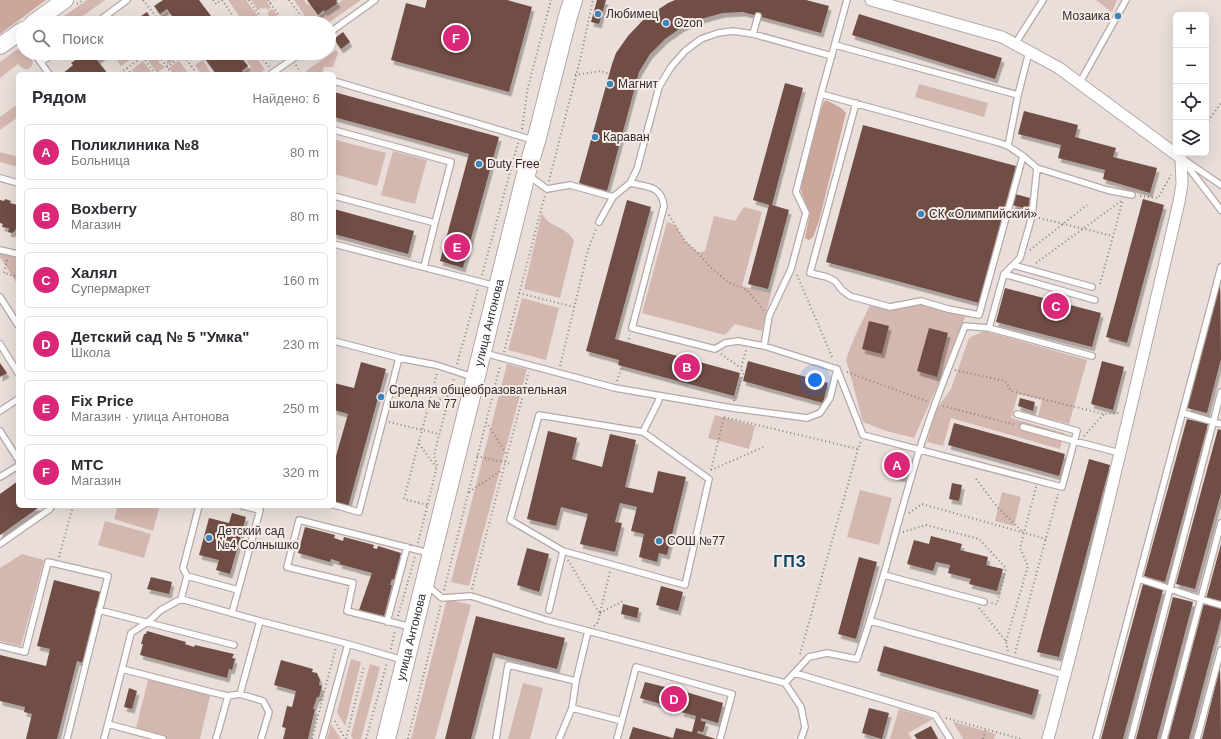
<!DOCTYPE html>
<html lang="ru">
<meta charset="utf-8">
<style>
:root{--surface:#fff;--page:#f7f7f7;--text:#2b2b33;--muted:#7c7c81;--line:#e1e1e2;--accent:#db2777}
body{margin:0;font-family:Arial,sans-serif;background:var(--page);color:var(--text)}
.controls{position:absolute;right:12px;top:12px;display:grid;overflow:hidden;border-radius:6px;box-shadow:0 4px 16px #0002}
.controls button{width:36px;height:36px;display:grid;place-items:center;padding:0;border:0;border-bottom:1px solid var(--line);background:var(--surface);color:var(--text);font:20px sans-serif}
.you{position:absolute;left:815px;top:380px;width:14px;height:14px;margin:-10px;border:3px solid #fff;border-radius:50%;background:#1a73e8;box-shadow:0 0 0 6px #1a73e833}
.badge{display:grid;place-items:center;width:26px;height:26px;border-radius:50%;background:var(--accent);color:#fff;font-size:13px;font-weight:700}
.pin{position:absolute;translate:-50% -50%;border:2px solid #fff;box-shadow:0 1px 4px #0006}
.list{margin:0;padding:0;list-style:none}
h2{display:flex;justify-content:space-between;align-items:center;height:52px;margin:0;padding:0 16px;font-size:17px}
h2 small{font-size:13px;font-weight:400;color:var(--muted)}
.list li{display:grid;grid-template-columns:26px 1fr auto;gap:12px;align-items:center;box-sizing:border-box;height:56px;margin:0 8px 8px;padding:0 8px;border:1px solid var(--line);border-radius:6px}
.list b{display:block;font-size:15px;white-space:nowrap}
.list p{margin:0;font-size:13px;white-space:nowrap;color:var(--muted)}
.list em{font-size:13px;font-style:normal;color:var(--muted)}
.icon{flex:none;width:22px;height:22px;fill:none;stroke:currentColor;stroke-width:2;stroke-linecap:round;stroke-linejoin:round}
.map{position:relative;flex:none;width:1221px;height:739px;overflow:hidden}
.search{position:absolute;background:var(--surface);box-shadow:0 4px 16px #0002;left:16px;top:16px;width:320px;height:44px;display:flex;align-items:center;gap:10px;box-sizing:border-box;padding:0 14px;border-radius:22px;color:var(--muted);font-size:15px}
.panel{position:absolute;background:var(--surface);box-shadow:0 4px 16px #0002;left:16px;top:72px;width:320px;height:436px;border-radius:6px}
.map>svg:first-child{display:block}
</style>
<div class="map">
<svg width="1221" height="739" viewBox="0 0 1221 739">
<defs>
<filter id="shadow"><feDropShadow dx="2.5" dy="4.5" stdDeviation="0" flood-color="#0004"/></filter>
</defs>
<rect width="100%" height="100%" fill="#e9deda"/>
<!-- green -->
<path fill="#d4b7af" d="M87 0H105L73 23H54Z
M228 0H246L263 23H244Z
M251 0H266L271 7 268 10 266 7 264 9 262 7 258 10Z
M294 0H304L307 4 308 3 318 17 343 0H361L328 23H310Z
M1096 0H1117L1112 12Z
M272 9 283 23H267L271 19 267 13Z
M168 12 172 18 171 19 173 23H167L162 16Z
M22 46 23 53H26L33 62 31 67C26 72 23 68 18 64L0 78V62Z
M336 50 338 53 333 67H324L322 74H306V71Z
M112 53H121L123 56 126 53H140L121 66Z
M155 53 159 58V63L165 67 157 73 147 59Z
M158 53H173L177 58 167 65V58L164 56H160Z
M241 53H253L265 70 259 74H242L251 67Z
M266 53H282L271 61Z
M203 60 211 73 213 74H201L195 65Z
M143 61 152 73 159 74H135L132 70Z
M179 61 189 74H170L172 72 169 68Z
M919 84 988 103 984 117 915 97Z
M18 104V117L0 130V117Z
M336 140 386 153 377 186 334 174V149Z
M393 151 427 160 415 204 381 195Z
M0 152 18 157V167L0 162Z
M744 207 762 212 742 286 771 294 762 331 735 324 725 335 642 313 667 222 675 225 685 241 699 253 705 251 714 216 735 221Z
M542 213C549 229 566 225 574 241L560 298 524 289Z
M0 250 18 254V285L0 257Z
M522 298 559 308 546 360 508 350Z
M921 304 946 312 966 315 940 380 914 438 886 431 863 422 846 359 855 336 870 305 891 309Z
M984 331 1087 360 1069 424 1038 416 1042 400 1018 394 1011 418 1064 433 1060 449 951 418 943 446 927 442 936 410 951 389 969 338Z
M507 364 527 369 469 586 451 582Z
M715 415 755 426 749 449 708 438Z
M860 490 892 498 879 545 847 537Z
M1002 492 1021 497 1014 526 995 521Z
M118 506H148L159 509 153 531 114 519Z
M105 521 151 534 144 558 98 545Z
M22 554 44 560 21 646 0 641V568Z
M447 599 471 605 435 739H411Z
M351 659 361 662 345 726 337 712Z
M370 664 380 667 361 739H353L351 735Z
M149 676 211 692 200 739H163L135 732Z
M523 683 543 688 530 739H508Z
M899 709 933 719 908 733 912 739H890Z
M953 722 996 734 994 739H963Z
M331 724 341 739H327Z"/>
<!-- forest -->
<path fill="#cda69b" d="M0 0H46L0 34Z
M826 100 841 108 846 113 819 221 813 237 809 240 805 238 810 213 802 194 800 185 823 103Z"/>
<!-- building -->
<path fill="#704e44" filter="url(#shadow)" d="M163 0H199L211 16 209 17 213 23H177L167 9 160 14 154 6Z
M307 0H338L336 1 338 3 325 12 324 10 318 15Z
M427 0H507L532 7 509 92 391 60 406 3 425 8Z
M597 0H606L599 24 591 22Z
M675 0H806L829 6 821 33 743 12 723 13 701 19 682 27 665 39 650 54 639 72 607 191 579 183 612 64 616 53 628 36 644 19 668 3Z
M147 12 152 20 148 23H131Z
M859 14 1002 58 995 79 852 35Z
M343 32 350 42 341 49 334 39Z
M90 53H103L104 55 97 60 108 74H62L73 65 71 63 84 54 85 56Z
M201 53H238L248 66 242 71 243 72 241 74H216Z
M785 83 803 88 772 205 789 210 768 289 748 284 769 205 753 200Z
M334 92 499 137 463 268 440 261 469 154 334 117Z
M1024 111 1078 125 1075 137 1116 148 1113 157 1157 168 1150 193 1103 179 1105 170 1058 158 1061 145 1018 134Z
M863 125 1016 166 979 303 826 262Z
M1015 194 1030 198 1028 209 1012 205Z
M5 199 11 201 10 203 18 205V228H16L15 231 12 233 8 232 9 228 2 227 3 224 0 223V200L4 201Z
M1143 199 1164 205 1127 343 1106 337Z
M627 200 651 207 615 339 740 373 734 396 618 365 619 360 586 351Z
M334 209 414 231 408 254 334 234Z
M1220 280 1221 359 1207 413 1187 408Z
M1005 288 1101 313 1092 347 996 322Z
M869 321 889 326 882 354 862 349Z
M929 328 948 333 937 377 917 371Z
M748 361 828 383 823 403 743 381Z
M1102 361 1124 367 1113 410 1091 404Z
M361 362 386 369 348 507 334 503V463L348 414 334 410V383L354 388Z
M0 363 7 373 0 377Z
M1020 398 1035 402 1033 411 1018 406Z
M1187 419 1208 424 1165 582 1144 576Z
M954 423 1065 454 1059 476 948 445Z
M1218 429 1221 430V493L1195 589 1176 584Z
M548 431 577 438 572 459 602 467 610 434 636 440 625 487 653 493 658 471 686 477 667 555 659 553 657 562 639 557 644 534 631 531 637 507 620 503 615 522 622 523 615 552 580 544 588 514 561 507 556 526 527 519Z
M892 452 909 457 903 478 886 473Z
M1089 459 1110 465 1059 657 1037 652Z
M18 481V506H37L38 508 0 535V494Z
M952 483 962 485 959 501 949 499Z
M232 513 246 517 230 574 216 570 219 560 199 555 209 518 229 523Z
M305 527 335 535 334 538 343 541 344 537 374 545 373 548 377 549 378 546 401 553 394 580 392 579 390 585H392L384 616 359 610 372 573 339 564 340 562 331 559 330 562 298 553Z
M931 536 962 544 960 550 988 557 986 565 1003 569 997 591 969 584 971 579 948 573 950 565 936 562 933 571 907 564 914 540 929 544Z
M1221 544V603L1206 599Z
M527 548 549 554 539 592 517 585Z
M859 557 877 562 856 639 838 634Z
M151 577 172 582 169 594 147 589Z
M54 580 101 592 83 663 77 661 57 739H26L32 714 24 712 25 707 0 701V655L46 666 50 649 37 646Z
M1143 584 1163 590 1123 739H1101Z
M661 586 683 592 678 611 656 605Z
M1173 597 1193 602 1157 739H1136Z
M1204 603 1221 608V618L1189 739H1168Z
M623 604 639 608 637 618 621 614Z
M476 616 565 638 557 669 493 653 471 739H445Z
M147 631 186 642 185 644 194 647 195 645 234 654 232 658 235 659 232 670 229 669 227 678 140 655 143 644H141L144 634H146Z
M884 646 1039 690 1032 715 877 671Z
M281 660 313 669 312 672 317 673 320 680 319 685 322 686 319 697H317L313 709H315L308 739H283L286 728 282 727 287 706 292 707 296 691 274 685Z
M1220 667 1221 739H1202Z
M645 682 669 688 664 705 640 698Z
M129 688 137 691 132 709 124 707Z
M686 692 723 703 718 723 701 718V721L706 722 703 732 698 731 697 733 716 739H629L633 727 673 738 676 728 692 732 696 716 681 712Z
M869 708 889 713 882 739 862 733Z
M931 726 938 739H917L914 735Z"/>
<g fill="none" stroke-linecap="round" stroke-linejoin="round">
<defs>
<path id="lane" d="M96 23 127 0
M329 33 375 0
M753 34 758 16
M1015 44 1043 0
M835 45 1018 95 1029 52
M34 53 49 74
M41 62 54 53
M271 74 301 53
M334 81 533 140
M1079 84 1126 0
M821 94 1000 143 1008 146
M856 103 810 273 827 277 835 281 842 290 850 296 890 307 921 301 948 309 979 315 1023 156
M334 130 451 162 435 223
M1182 159 1221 210
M1186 161 1221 185
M1037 168 1107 190 1132 195
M528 175 547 189 570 185 613 197 630 183C647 187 661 185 664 206L632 328 715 349 725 343 738 341 764 346 837 369
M0 178 18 183
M630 183 637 169 659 87 671 67 685 51 701 39 718 33 733 31 753 34 832 56
M334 196 435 223 424 267
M599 222 613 197
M334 244 496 286
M0 250 18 254
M1013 265 1092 287
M1004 274 1095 300
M0 297 18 325
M989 328 1092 356
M334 341 399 358 436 365 473 377
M0 344 18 373
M764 346 769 316 791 269 806 213 796 192 821 94 847 0
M484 353 615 388 732 408 807 418 820 413 830 398 837 369
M837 369 863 435 1062 487 1077 431 1017 414
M0 411 18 399
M1183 413 1221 424
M1023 427 1074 441 1120 453
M0 431 18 459
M0 477 18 466
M334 505 359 512 399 358
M199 506 183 568 187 576 238 590
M0 544 50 509 48 506
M563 551 685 585 709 479 643 432
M884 575 984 602
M1139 579C1167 587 1193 598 1221 605
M428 586 442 598 471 596 546 620 588 631 785 683 801 707 805 727 801 739
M181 599 187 576
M99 610 234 645
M549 610 563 551 510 520 539 415 643 432 658 402 660 396
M232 613 260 510 243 506
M871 621 1065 675
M387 622 407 547
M411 627 347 611 353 583 287 567 299 520 429 553
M0 646 25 652 48 562 108 576 67 739
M122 669 131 633 148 622 161 610 181 599 260 621 348 644 403 660
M795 673 935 715 950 739
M785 683 809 657 827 653 857 659C882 590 898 518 920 448 933 406 949 366 965 326L989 328 1004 274 1020 258 1032 216 1037 168 1023 156 1008 146 1018 95
M240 694 260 621
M572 708 622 721
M108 724 163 739
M104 739 122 669 211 692 228 696 240 694 263 701 269 712 261 739
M216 739 228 696
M322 739 348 644
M496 739 508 665 576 681 588 631
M559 739 572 708 576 681
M617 739 636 667 732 694 720 739
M1096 739 1221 267
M1131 739 1221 392
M1164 739 1221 523
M1197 739 1221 650"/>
<path id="street" d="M871 0 1002 37 1059 68 1181 158 1182 184 1179 202C1137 381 1096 561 1048 739"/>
<path id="secondary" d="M33 23 65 0
M0 46 23 30"/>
<g id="primary">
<path id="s1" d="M386 739 526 174 536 141 568 16 573 0"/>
</g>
</defs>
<!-- lane casing -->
<use href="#lane" stroke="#b4a9a6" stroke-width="8"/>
<!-- street casing -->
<use href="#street" stroke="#b4a9a6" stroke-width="13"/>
<!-- secondary casing -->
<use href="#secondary" stroke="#b4a9a6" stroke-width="18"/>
<!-- primary casing -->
<use href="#primary" stroke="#b4a9a6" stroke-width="20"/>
<!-- path -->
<path stroke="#8b8380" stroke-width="2" stroke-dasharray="1 3" stroke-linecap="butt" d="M143 0 161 23
M213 0 216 4 221 0
M222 0 238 23
M249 0 265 23
M268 0 284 23
M289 0 306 23
M270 3 273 0
M77 4 83 0
M157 53 172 74
M182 53 197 74
M259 53 269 67
M143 57 155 74
M296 65 301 74
M167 67 184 55
M127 68 131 74
M120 73 148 53
M575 75 601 71 609 74
M636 81 652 85
M1206 124 1221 103
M522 129 528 87 551 0
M549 181 580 60 593 0
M1140 196 1158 198 1171 175
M669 215 685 241 698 253 710 267 728 282 747 290 764 311
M1039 218 1113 236
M1030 250 1087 205
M7 260 4 273 18 277
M1036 263 1121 201
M482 275 518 143
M797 275 833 359
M1100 284 1123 200
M519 293 574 307
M628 343 630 335
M504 352 545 195
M721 354 741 368
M457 364 478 289
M560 366 588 250 596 229
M955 370 1005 381 1011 391 1104 414 1119 413
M847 372 929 402
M617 381 622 366
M734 401 743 374 741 368 746 350
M429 405 449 395
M943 406 1016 425
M724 417 858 449 861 441
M389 422 439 434
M486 422 507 455
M1084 436 1104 414
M419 444 436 467
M477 456 512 464
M711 470 724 417
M711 470 766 446
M976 479 998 508 1023 532
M469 492 502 470
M427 505 404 499 437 373
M909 513 922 504 1046 539
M903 532 926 525 979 539 1006 568 997 604 990 603
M418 543 437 466 434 455 454 378
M59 557 73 506
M568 560 600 614
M472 589 529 372
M444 590 500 366
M979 608 1006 641 1008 652
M600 613 625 600
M398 616 415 557
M594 626 598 622 610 571
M1006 641 1028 566 1020 548 1036 487
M391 649 395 630
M1015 653 1058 494
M800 654 858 449
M946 718 1021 739
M335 721 345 738
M312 739 336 647
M346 739 364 666
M366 739 387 663
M408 739 441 604
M983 739 986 729"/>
<!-- lane -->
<use href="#lane" stroke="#fff" stroke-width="5.5"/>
<!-- street -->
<use href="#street" stroke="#fff" stroke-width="11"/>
<!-- secondary -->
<use href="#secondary" stroke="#fff" stroke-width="16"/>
<!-- primary -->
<use href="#primary" stroke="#fff" stroke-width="18"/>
</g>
<!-- markers -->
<g fill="#3a85b9" stroke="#f7ebe7" stroke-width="1.5">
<circle cx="598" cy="14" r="4"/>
<circle cx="1118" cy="16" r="4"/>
<circle cx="666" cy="23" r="4"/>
<circle cx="610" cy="84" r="4"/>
<circle cx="595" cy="137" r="4"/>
<circle cx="479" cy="164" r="4"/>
<circle cx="921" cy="214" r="4"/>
<circle cx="381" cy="397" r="4"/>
<circle cx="209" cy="538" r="4"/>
<circle cx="659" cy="541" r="4"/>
</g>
<g text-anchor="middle" stroke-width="4" stroke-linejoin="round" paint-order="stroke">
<!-- poi labels -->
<g font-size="12" fill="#312d2b" stroke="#f7ebe7" text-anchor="start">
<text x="606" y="18">Любимец</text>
<text x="1110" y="20" text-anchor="end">Мозаика</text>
<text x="674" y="27">Ozon</text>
<text x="618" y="88">Магнит</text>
<text x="603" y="141">Караван</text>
<text x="487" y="168">Duty Free</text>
<text x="929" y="218">СК «Олимпийский»</text>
<text x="389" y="394">Средняя общеобразовательная<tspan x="389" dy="14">школа № 77</tspan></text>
<text x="217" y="535">Детский сад<tspan x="217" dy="14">№4 Солнышко</tspan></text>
<text x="667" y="545">СОШ №77</text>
</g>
<!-- street labels -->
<g font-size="12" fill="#312d2b" stroke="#f7ebe7">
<text dy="4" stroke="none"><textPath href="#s1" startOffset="429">улица Антонова</textPath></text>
<text dy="4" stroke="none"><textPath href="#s1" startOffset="105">улица Антонова</textPath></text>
</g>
<!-- district labels -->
<g font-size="16" font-weight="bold" letter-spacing="1" fill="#0b4365" stroke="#f7ebe7">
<text x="790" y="567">ГПЗ</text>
</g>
</g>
</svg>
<div class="controls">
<button>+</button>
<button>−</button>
<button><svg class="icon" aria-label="locate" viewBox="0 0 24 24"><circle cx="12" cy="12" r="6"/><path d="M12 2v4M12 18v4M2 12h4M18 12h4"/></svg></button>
<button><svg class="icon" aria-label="layers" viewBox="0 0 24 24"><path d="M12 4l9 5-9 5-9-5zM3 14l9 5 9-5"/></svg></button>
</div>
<div class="you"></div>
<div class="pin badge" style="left:897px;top:465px">A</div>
<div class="pin badge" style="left:687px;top:367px">B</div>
<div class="pin badge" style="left:1056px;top:306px">C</div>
<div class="pin badge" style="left:674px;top:699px">D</div>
<div class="pin badge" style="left:457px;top:247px">E</div>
<div class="pin badge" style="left:456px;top:38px">F</div>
<div class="search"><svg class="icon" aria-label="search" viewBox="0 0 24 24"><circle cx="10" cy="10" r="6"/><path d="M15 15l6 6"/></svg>Поиск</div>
<section class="panel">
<h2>Рядом<small>Найдено: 6</small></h2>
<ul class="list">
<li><span class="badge">A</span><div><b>Поликлиника №8</b><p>Больница</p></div><em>80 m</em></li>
<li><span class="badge">B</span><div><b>Boxberry</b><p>Магазин</p></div><em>80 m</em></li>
<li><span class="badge">C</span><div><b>Халял</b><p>Супермаркет</p></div><em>160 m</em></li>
<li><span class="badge">D</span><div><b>Детский сад № 5 &quot;Умка&quot;</b><p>Школа</p></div><em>230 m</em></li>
<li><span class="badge">E</span><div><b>Fix Price</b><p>Магазин · улица Антонова</p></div><em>250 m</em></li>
<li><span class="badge">F</span><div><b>МТС</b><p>Магазин</p></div><em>320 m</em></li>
</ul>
</section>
</div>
